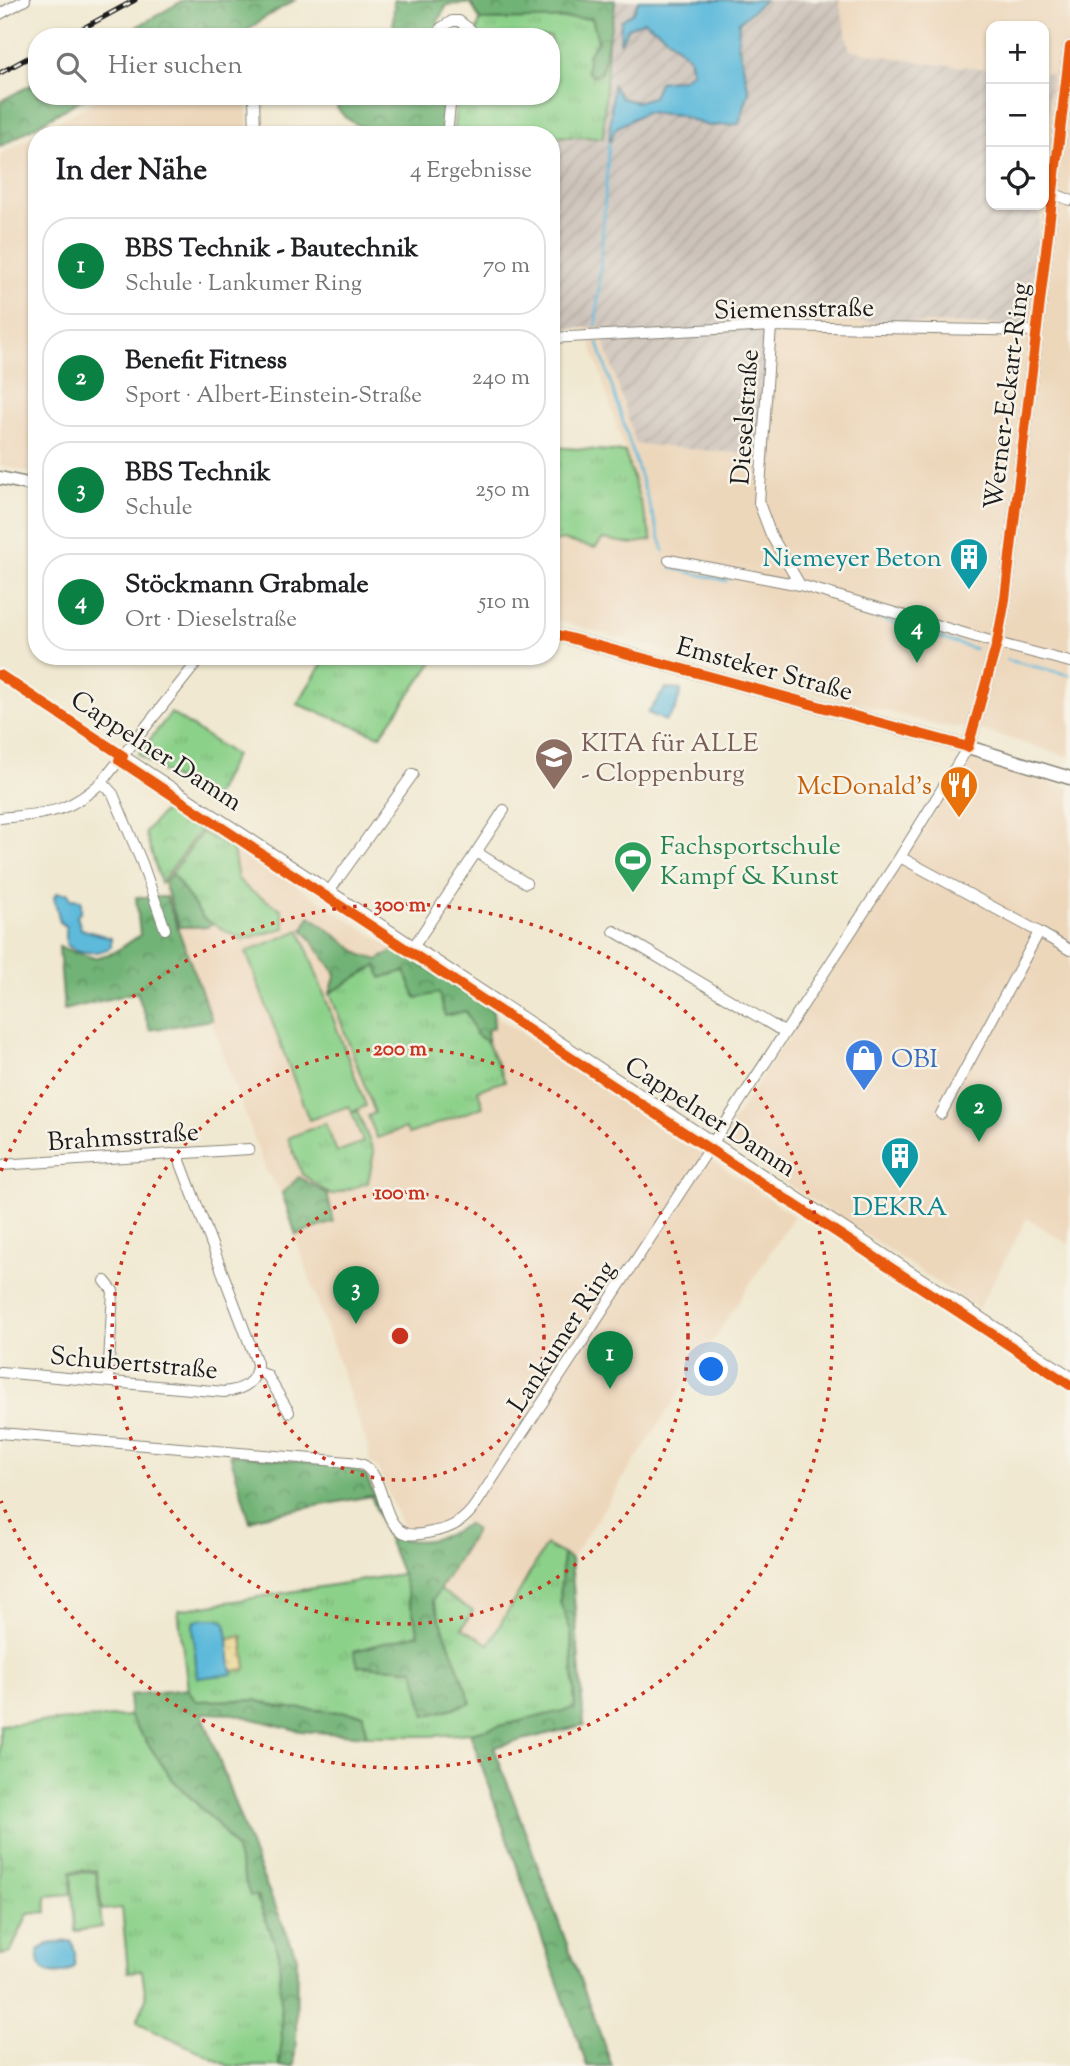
<!DOCTYPE html>
<html lang="de">
<meta charset="utf-8">
<style>
:root{--surface:#fff;--page:#f6f6f6;--text:#202124;--muted:#757577;--line:#e0e0e0;--accent:#0b8043}
body{margin:0;font-family:"Sorts Mill Goudy",serif;background:var(--page);color:var(--text)}
.controls{position:absolute;right:21px;top:21px;display:grid;overflow:hidden;border-radius:14px;box-shadow:0 2px 5px #0004}
.controls button{width:63px;height:63px;display:grid;place-items:center;padding:0;border:0;border-bottom:2px solid var(--line);background:var(--surface);color:var(--text);font:35px sans-serif}
.you{position:absolute;left:712px;top:1370px;width:24px;height:24px;margin:-18px;border:5px solid #fff;border-radius:50%;background:#1a73e8;box-shadow:0 0 0 10px #1a73e833}
.badge{display:grid;place-items:center;width:46px;height:46px;border-radius:50%;background:var(--accent);color:#fff;font-size:23px;font-weight:700}
.pin{position:absolute;translate:-50% -58px;filter:drop-shadow(0 2px 4px #0008)}
.pin::after{content:'';position:absolute;top:37px;width:24px;height:21px;background:inherit;clip-path:polygon(0 0,100% 0,50% 100%)}
.list{margin:0;padding:0;list-style:none}
h2{display:flex;justify-content:space-between;align-items:center;height:91px;margin:0;padding:0 28px;font-size:30px}
h2 small{font-size:23px;font-weight:400;color:var(--muted)}
.list li{display:grid;grid-template-columns:46px 1fr auto;gap:21px;align-items:center;box-sizing:border-box;height:98px;margin:0 14px 14px;padding:0 14px;border:2px solid var(--line);border-radius:28px}
.list b{display:block;font-size:26px;white-space:nowrap}
.list p{margin:0;font-size:23px;white-space:nowrap;color:var(--muted)}
.list em{font-size:23px;font-style:normal;color:var(--muted)}
.icon{flex:none;width:38px;height:38px;fill:none;stroke:currentColor;stroke-width:2;stroke-linecap:round;stroke-linejoin:round}
.map{position:relative;flex:none;width:1070px;height:2066px;overflow:hidden}
.search{position:absolute;background:var(--surface);box-shadow:0 2px 5px #0004;left:28px;top:28px;width:532px;height:77px;display:flex;align-items:center;gap:18px;box-sizing:border-box;padding:0 24px;border-radius:28px;color:var(--muted);font-size:26px}
.panel{position:absolute;background:var(--surface);box-shadow:0 2px 5px #0004;left:28px;top:126px;width:532px;height:539px;border-radius:28px}
.map>svg:first-child{display:block}
</style>
<div class="map">
<svg width="1070" height="2066" viewBox="0 0 1070 2066">
<defs>
<pattern id="industrial-furrows" width="10" height="10" patternUnits="userSpaceOnUse" patternTransform="scale(1.75)"><rect width="10" height="10" fill="#ccc2b9"/><path d="M-1 1l2-2M0 10L10 0M9 11l2-2" fill="none" stroke="#afa69e"/></pattern>
<pattern id="grass-tufts" width="24" height="20" patternUnits="userSpaceOnUse" patternTransform="scale(1.75)"><rect width="24" height="20" fill="#8cd18a"/><path d="M3 7l-1-3M5 7V3M7 7l1-3M15 17l-1-3M17 17v-4M19 17l1-3" fill="none" stroke="#78b376"/></pattern>
<pattern id="forest-crowns" width="20" height="18" patternUnits="userSpaceOnUse" patternTransform="scale(1.75)"><rect width="20" height="18" fill="#71b376"/><path d="M2 6a3 3 0 1 1 6 0M12 15a3 3 0 1 1 6 0" fill="none" stroke="#5c9160"/></pattern>
<pattern id="sand-dots" width="8" height="8" patternUnits="userSpaceOnUse" patternTransform="scale(1.75)"><rect width="8" height="8" fill="#eeda9e"/><path d="M2 2h.1M6 6h.1" fill="none" stroke="#ccba88" stroke-width="1.8" stroke-linecap="round"/></pattern>
<pattern id="park-crowns" width="20" height="18" patternUnits="userSpaceOnUse" patternTransform="scale(1.75)"><rect width="20" height="18" fill="#8cd18a"/><path d="M2 6a3 3 0 1 1 6 0M12 15a3 3 0 1 1 6 0" fill="none" stroke="#78b376"/></pattern>
</defs>
<rect width="100%" height="100%" fill="#f7f3e8"/>
<filter id="ink" filterUnits="userSpaceOnUse"><feTurbulence type="fractalNoise" baseFrequency=".0143" numOctaves="2"/><feDisplacementMap in="SourceGraphic" scale="14" xChannelSelector="R" yChannelSelector="G"/><feConvolveMatrix kernelMatrix="1 2 1 2 8 2 1 2 1" color-interpolation-filters="sRGB"/></filter>
<filter id="wash" filterUnits="userSpaceOnUse"><feTurbulence type="fractalNoise" baseFrequency=".00686" numOctaves="4" result="noise"/><feDisplacementMap in="SourceGraphic" scale="28" xChannelSelector="R" yChannelSelector="G"/><feGaussianBlur stdDeviation="1.57" result="paint"/><feColorMatrix in="noise" values="0 0 0 0 0 0 0 0 0 0 0 0 0 0 0 0 0 1.4 0 .05"/><feComposite in="paint" operator="in"/></filter>
<g filter="url(#wash)">
<rect width="100%" height="100%" fill="#f0e8d0"/>
<!-- built -->
<path fill="#edd7bb" fill-rule="evenodd" d="M609 0H1070V757L974 728 941 726 551 619V543L562 540 595 548 602 539 631 544 652 539 586 328 551 330V136L603 138ZM991 26H1044V205H991Z
M104 96H247L248 135H37V474L0 465V155Z
M970 758 1070 788V1245L1027 1218 978 1309 721 1140Z
M204 825 651 1118 794 1216 571 1559 546 1546 489 1644 462 1628 473 1611 438 1589 476 1530 454 1516 442 1523 413 1530 402 1526 378 1469 370 1462 368 1448 279 1189 266 1171 161 883Z"/>
<!-- industrial -->
<path fill="url(#industrial-furrows)" d="M609 0H839L850 50 931 64 991 69V205H1041L1029 326 775 319 772 329 758 455 636 444 600 327 551 330V136L603 138Z
M1044 74H1051L1044 179Z"/>
<!-- grass -->
<path fill="url(#grass-tufts)" stroke="#547653" stroke-width="2" fill-rule="evenodd" d="M593 18 598 42 601 74 608 42 603 138 551 136V135L453 133 457 96H551V37H475L480 20Z
M551 447 625 452 652 540 631 544 603 539 595 548 562 540 551 543Z
M327 656H437L380 736 297 704Z
M171 713 235 755 211 804 138 754Z
M202 832 233 850 238 879 249 890 281 909 285 928 242 940 203 918 172 873Z
M377 965 405 971 466 1010 476 1034 487 1042 505 1081 478 1090 483 1107 409 1134 405 1128 377 1138 368 1116 375 1113 330 993Z
M357 1111 374 1152 368 1183 331 1195 302 1174 288 1138 325 1123 337 1152 363 1142 352 1113Z
M546 1545 563 1554 560 1602 571 1631 575 1708 470 1733 432 1736H367L362 1714 280 1707 255 1700 196 1701 188 1689 178 1610 402 1574 419 1634 355 1651 358 1666 415 1669 425 1716 471 1703 433 1600 438 1589 473 1611 462 1628 489 1644ZM201 1619H219L226 1623 227 1640 242 1637 246 1669 231 1671 232 1673 194 1622Z
M129 1716 172 1779 219 1826 235 1848 250 1896H256L279 1953 282 2040 279 2066H229L137 2022 146 1998 142 1971 128 1972 122 1908 102 1910 97 1870 71 1871V1894L46 1896 47 1912 28 1914 10 1953 0 1955V1725Z"/>
<!-- forest -->
<path fill="url(#forest-crowns)" stroke="#466849" stroke-width="2" d="M184 0H295L261 20 243 34 208 32 206 27 189 37H119Z
M394 0H615L614 13 601 74 592 76 587 71 588 54 598 41 592 18 480 20 471 3 447 5 438 21V37H393Z
M37 82V96H87L0 147V101Z
M341 96H447L443 135H362L363 128 346 118 337 108Z
M172 873 203 918 213 924 207 927H179L164 883Z
M136 897H166L212 1020 150 1030 137 992 64 1010 59 947 94 958 113 953 140 935Z
M310 916 362 955 378 960 396 949 493 1011 494 1027 488 1029 487 1042 476 1034 466 1011 445 1016 439 993 416 998 405 971 381 978 377 965 330 993 336 974 303 929Z
M299 1177 327 1194 334 1222 296 1235 282 1193Z
M230 1454 347 1467 366 1475 374 1495H377L394 1536C420 1547 445 1538 467 1524L476 1530 433 1600 471 1703 425 1716 414 1669 358 1666 354 1651 419 1634 403 1577 371 1496 258 1517 250 1522Z
M563 1554 571 1559 584 1725 494 1747 612 2066H587L470 1733 575 1708 571 1631 560 1602Z
M188 1689 196 1701 255 1700 280 1707 363 1714 366 1736 300 1731 234 1714 202 1713 255 1859 297 1957 296 2040 294 2066H279L282 2040 279 1953 257 1896H250L235 1848 219 1826 172 1779 129 1716 130 1695Z"/>
<!-- sand -->
<path fill="url(#sand-dots)" stroke="#857b5d" stroke-width="2" d="M242 1636 246 1669 231 1671 227 1640Z"/>
<!-- park -->
<path fill="url(#park-crowns)" stroke="#547653" stroke-width="2" d="M171 803 204 825 161 883 145 832Z"/>
<!-- pitch -->
<path fill="#8cd18a" stroke="#547653" stroke-width="2" d="M300 930 366 1106 352 1112 349 1106 309 1120 246 952Z
M96 1872 102 1927 75 1931 71 1873Z"/>
<!-- water -->
<path fill="#5dbadb" stroke="#3c6b7c" stroke-width="2" d="M639 0H765L739 22 738 43 749 92 739 124 708 126 678 115 645 112 616 128 609 143 613 85 621 98 636 102 653 97 659 82 682 79 692 72 689 57 663 34 644 21 628 28 620 44 621 21 634 11Z
M666 688 681 690 676 708 666 721 648 713Z
M56 893H68L71 899 81 900V911L77 916 81 929 111 938V947C98 955 77 954 66 944V927L60 922 54 897Z
M200 1619H219L226 1623 232 1674 197 1678 193 1626 194 1622Z
M69 1941 72 1942 75 1953V1966C60 1980 32 1974 39 1950L49 1944Z"/>
<g fill="none" stroke-linecap="round" stroke-linejoin="round">
<!-- stream -->
<path stroke="#5dbadb" stroke-width="2.5" d="M596 326 609 143
M598 343 664 551
M671 568 727 581
M856 611 975 649
M1007 660 1070 675
M738 1165 971 1317"/>
</g>
</g>
<g filter="url(#ink)">
<g fill="none" stroke-linecap="round" stroke-linejoin="round">
<defs>
<path id="minor" d="M0 14 25 0
M442 37 441 28 452 21H459L471 30 470 37
M254 96 255 135
M447 135 451 96
M1052 193 1070 200
M771 326 759 503 771 535 800 585
M551 338 773 326 1037 331
M669 560 800 585 997 643 1070 662
M0 675 1070 1376
M102 782 113 794 142 863 165 929
M0 818C46 813 66 815 102 782L202 656
M476 852 526 883
M900 857 1039 932 1070 950
M330 890 413 774
M614 931 784 1032
M414 946 504 810
M941 1114 1039 932
M0 1165 249 1149
M105 1281 113 1291 108 1381
M0 1372 224 1392C242 1390 257 1383 257 1363L177 1153
M257 1372 267 1375 289 1412
M0 1433 349 1462C355 1463 360 1463 365 1466 386 1480 381 1528 408 1534 417 1536 427 1533 436 1531 453 1528 466 1519 476 1504L900 857 968 747"/>
<path id="tertiary" d="M0 478 37 486
M551 633 968 747 1070 778
M968 747 997 643 1005 599 1070 47"/>
</defs>
<!-- minor casing -->
<use href="#minor" stroke="#868276" stroke-width="12"/>
<!-- tertiary casing -->
<use href="#tertiary" stroke="#868276" stroke-width="15"/>
<!-- minor -->
<use href="#minor" stroke="#fff" stroke-width="10"/>
<!-- tertiary -->
<use href="#tertiary" stroke="#fff" stroke-width="12"/>
<defs>
<path id="rail" d="M67 37 135 0
M0 73 37 53"/>
</defs>
<!-- rail casing -->
<use href="#rail" stroke="#1c1c1c" stroke-width="5"/>
<!-- rail -->
<use href="#rail" stroke="#f7f3e8" stroke-width="2.5" stroke-dasharray="8" stroke-linecap="butt"/>
<defs>
<path id="cycleway" d="M551 633 968 747 997 643 1005 599 1070 47
M0 675 123 756 119 760C436 969 752 1178 1070 1385"/>
</defs>
<!-- cycleway casing -->
<use href="#cycleway" stroke="#f7f3e8" stroke-width="15"/>
<!-- cycleway -->
<use href="#cycleway" stroke="#e8590c" stroke-width="10"/>
</g>
</g>
<!-- distance rings -->
<g fill="none" stroke="#c8321e" stroke-width="3.5" stroke-dasharray="3.5 7">
<circle cx="400" cy="1336" r="144"/>
<circle cx="400" cy="1336" r="288"/>
<path d="M1 1171A432 432 0 1 1 1 1501"/>
</g>
<!-- icons -->
<defs>
<symbol id="building-pin" viewBox="-11 -11 22 30"><path d="M0 17L-7.5 6A9.5 9.5 0 1 1 7.5 6Z" fill="#0f9aa8" stroke="#f7f3e8"/><path d="M-4-6H4V6H1V3H-1V6H-4ZM-2.5-4.3h1.7v1.8h-1.7ZM.8-4.3h1.7v1.8H.8ZM-2.5-1h1.7V.8h-1.7ZM.8-1h1.7V.8H.8Z" fill="#fff"/></symbol>
<symbol id="school-pin" viewBox="-11 -11 22 30"><path d="M0 17L-7.5 6A9.5 9.5 0 1 1 7.5 6Z" fill="#8d6e63" stroke="#f7f3e8"/><path d="M0-5L7-2L0 1L-7-2ZM-4 1L0 2.5L4 1V4Q0 6-4 4Z" fill="#fff"/></symbol>
<symbol id="restaurant-pin" viewBox="-11 -11 22 30"><path d="M0 17L-7.5 6A9.5 9.5 0 1 1 7.5 6Z" fill="#e8710a" stroke="#f7f3e8"/><path d="M-5-6h1v4h1v-4h1v4h1v-4h1v5L-1.5 .5V6h-2V.5L-5-1ZM5-6V6H3V1.5H1.5Q1.5-4 5-6Z" fill="#fff"/></symbol>
<symbol id="stadium-pin" viewBox="-11 -11 22 30"><path d="M0 17L-7.5 6A9.5 9.5 0 1 1 7.5 6Z" fill="#2e9e5b" stroke="#f7f3e8"/><path d="M0-5a6.5 5 0 1 0 0 10a6.5 5 0 1 0 0-10ZM-3.5-1.8h7v3.6h-7Z" fill="#fff"/></symbol>
<symbol id="shop-pin" viewBox="-11 -11 22 30"><path d="M0 17L-7.5 6A9.5 9.5 0 1 1 7.5 6Z" fill="#3f7fe0" stroke="#f7f3e8"/><path d="M-5-2.5h2.3a2.7 3.5 0 0 1 5.4 0H5L5.5 6h-11ZM-1.5-2.5h3a1.5 2.3 0 0 0-3 0Z" fill="#fff"/></symbol>
</defs>
<g fill-rule="evenodd">
<use href="#building-pin" x="947" y="535" width="44" height="60"/>
<use href="#school-pin" x="532" y="735" width="44" height="60"/>
<use href="#restaurant-pin" x="937" y="763" width="44" height="60"/>
<use href="#stadium-pin" x="611" y="838" width="44" height="60"/>
<use href="#shop-pin" x="842" y="1036" width="44" height="60"/>
<use href="#building-pin" x="878" y="1134" width="44" height="60"/>
</g>
<g text-anchor="middle" stroke-width="5" stroke-linejoin="round" paint-order="stroke">
<!-- street labels -->
<g font-size="26" fill="#1c1c1c" stroke="#f7f3e8">
<text transform="translate(794 308) rotate(-1)" y="9">Siemensstraße</text>
<text transform="translate(1006 396) rotate(-83)" y="9">Werner-Eckart-Ring</text>
<text transform="translate(744 417) rotate(-86)" y="9">Dieselstraße</text>
<text transform="translate(765 668) rotate(15)" y="9">Emsteker Straße</text>
<text transform="translate(157 750) rotate(33)" y="9">Cappelner Damm</text>
<text transform="translate(711 1116) rotate(33)" y="9">Cappelner Damm</text>
<text transform="translate(123 1136) rotate(-4)" y="9">Brahmsstraße</text>
<text transform="translate(561 1336) rotate(-57)" y="9">Lankumer Ring</text>
<text transform="translate(134 1362) rotate(5)" y="9">Schubertstraße</text>
</g>
<!-- culture labels -->
<g font-size="26" fill="#0d838f" stroke="#f7f3e8" text-anchor="end">
<text x="942" y="566">Niemeyer Beton</text>
<text x="900" y="1215" text-anchor="middle">DEKRA</text>
</g>
<!-- education labels -->
<g font-size="26" fill="#785e54" stroke="#f7f3e8" text-anchor="start">
<text x="581" y="751">KITA für ALLE<tspan x="581" dy="30">- Cloppenburg</tspan></text>
</g>
<!-- food labels -->
<g font-size="26" fill="#c56008" stroke="#f7f3e8" text-anchor="end">
<text x="932" y="794">McDonald's</text>
</g>
<!-- leisure labels -->
<g font-size="26" fill="#27864d" stroke="#f7f3e8" text-anchor="start">
<text x="660" y="854">Fachsportschule<tspan x="660" dy="30">Kampf &amp; Kunst</tspan></text>
</g>
<!-- shop labels -->
<g font-size="26" fill="#366cbe" stroke="#f7f3e8" text-anchor="start">
<text x="891" y="1067">OBI</text>
</g>
</g>
<circle cx="400" cy="1336" r="10" fill="#c8321e" stroke="#f7f3e8" stroke-width="3.5"/>
<g font-size="21" text-anchor="middle" font-weight="bold" fill="#c8321e" stroke="#f7f3e8" stroke-width="5" stroke-linejoin="round" paint-order="stroke">
<text x="400" y="911">300 m</text>
<text x="400" y="1055">200 m</text>
<text x="400" y="1199">100 m</text>
</g>
</svg>
<div class="controls">
<button>+</button>
<button>−</button>
<button><svg class="icon" aria-label="locate" viewBox="0 0 24 24"><circle cx="12" cy="12" r="6"/><path d="M12 2v4M12 18v4M2 12h4M18 12h4"/></svg></button>
</div>
<div class="you"></div>
<div class="pin badge" style="left:610px;top:1389px">1</div>
<div class="pin badge" style="left:979px;top:1142px">2</div>
<div class="pin badge" style="left:356px;top:1324px">3</div>
<div class="pin badge" style="left:917px;top:663px">4</div>
<div class="search"><svg class="icon" aria-label="search" viewBox="0 0 24 24"><circle cx="10" cy="10" r="6"/><path d="M15 15l6 6"/></svg>Hier suchen</div>
<section class="panel">
<h2>In der Nähe<small>4 Ergebnisse</small></h2>
<ul class="list">
<li><span class="badge">1</span><div><b>BBS Technik - Bautechnik</b><p>Schule · Lankumer Ring</p></div><em>70 m</em></li>
<li><span class="badge">2</span><div><b>Benefit Fitness</b><p>Sport · Albert-Einstein-Straße</p></div><em>240 m</em></li>
<li><span class="badge">3</span><div><b>BBS Technik</b><p>Schule</p></div><em>250 m</em></li>
<li><span class="badge">4</span><div><b>Stöckmann Grabmale</b><p>Ort · Dieselstraße</p></div><em>510 m</em></li>
</ul>
</section>
</div>
